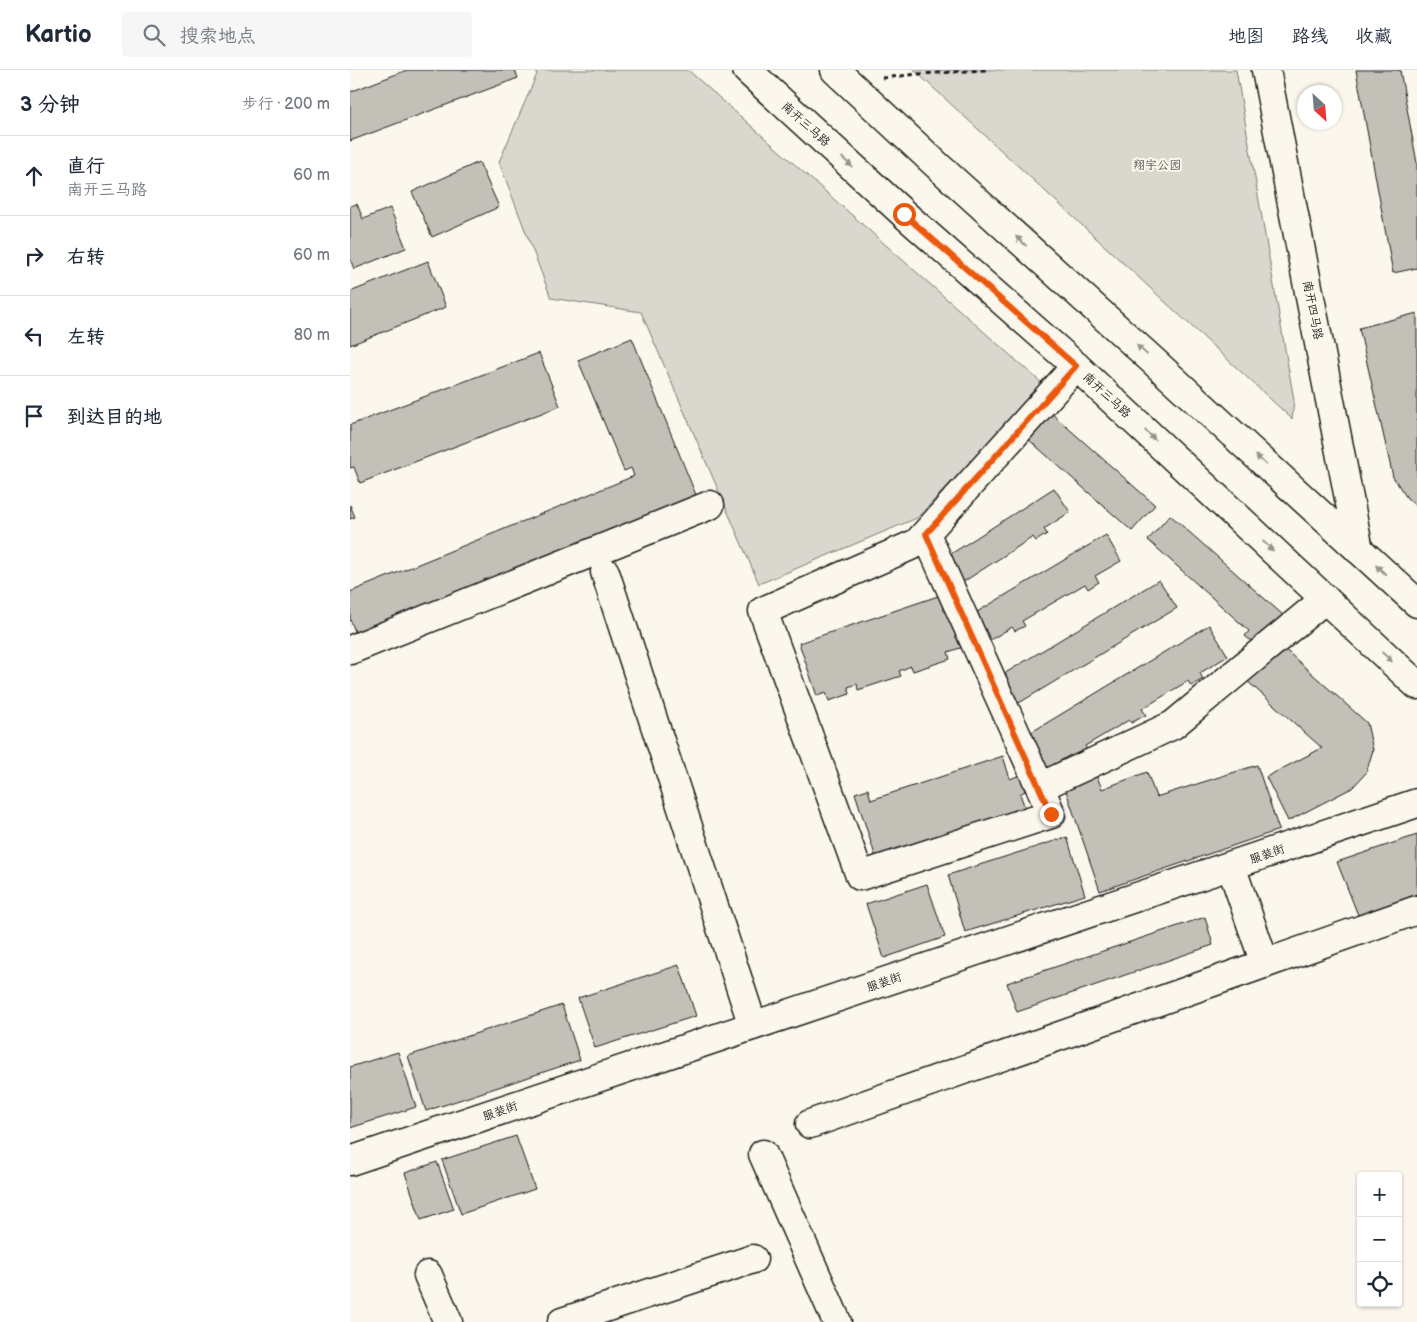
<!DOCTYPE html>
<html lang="zh">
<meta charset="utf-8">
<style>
:root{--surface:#fff;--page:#f6f6f7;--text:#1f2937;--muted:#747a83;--line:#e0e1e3}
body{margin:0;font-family:"Balsamiq Sans","LXGW WenKai TC",sans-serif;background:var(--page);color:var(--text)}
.controls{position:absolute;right:15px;bottom:15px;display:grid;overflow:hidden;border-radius:5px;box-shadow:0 1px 4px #0004}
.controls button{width:45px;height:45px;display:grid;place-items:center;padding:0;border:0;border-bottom:1px solid var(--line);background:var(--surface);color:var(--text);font:25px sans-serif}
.compass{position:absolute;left:947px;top:15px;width:45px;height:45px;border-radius:50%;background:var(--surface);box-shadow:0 1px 4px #0004;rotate:154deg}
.stop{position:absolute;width:15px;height:15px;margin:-11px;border:4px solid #ea580c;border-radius:50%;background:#fff}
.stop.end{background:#ea580c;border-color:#fff;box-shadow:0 1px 5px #0008}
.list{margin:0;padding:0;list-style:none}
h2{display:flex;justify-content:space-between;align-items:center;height:65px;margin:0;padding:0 20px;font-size:21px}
h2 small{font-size:16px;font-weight:400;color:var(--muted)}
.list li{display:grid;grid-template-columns:32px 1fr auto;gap:15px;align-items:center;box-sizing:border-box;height:80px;padding:0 20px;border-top:1px solid var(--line)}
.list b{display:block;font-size:19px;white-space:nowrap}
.list p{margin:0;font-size:16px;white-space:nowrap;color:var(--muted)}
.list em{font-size:16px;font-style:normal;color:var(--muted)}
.icon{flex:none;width:28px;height:28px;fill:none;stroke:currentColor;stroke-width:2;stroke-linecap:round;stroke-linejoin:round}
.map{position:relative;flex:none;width:1067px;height:1252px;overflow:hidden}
header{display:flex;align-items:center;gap:30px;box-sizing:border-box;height:70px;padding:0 25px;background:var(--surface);border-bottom:1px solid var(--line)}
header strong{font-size:24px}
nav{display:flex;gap:28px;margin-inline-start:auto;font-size:18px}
.search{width:350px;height:45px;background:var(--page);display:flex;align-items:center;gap:12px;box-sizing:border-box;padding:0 18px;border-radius:5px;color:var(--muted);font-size:19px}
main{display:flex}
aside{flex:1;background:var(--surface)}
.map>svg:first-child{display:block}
</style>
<header>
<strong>Kartio</strong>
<div class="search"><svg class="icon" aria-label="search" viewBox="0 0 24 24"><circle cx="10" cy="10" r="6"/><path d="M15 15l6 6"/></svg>搜索地点</div>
<nav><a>地图</a><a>路线</a><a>收藏</a></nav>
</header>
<main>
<aside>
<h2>3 分钟<small>步行 · 200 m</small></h2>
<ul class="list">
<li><svg class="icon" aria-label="ahead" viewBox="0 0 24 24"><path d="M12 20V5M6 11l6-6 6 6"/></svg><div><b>直行</b><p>南开三马路</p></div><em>60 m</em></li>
<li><svg class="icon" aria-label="right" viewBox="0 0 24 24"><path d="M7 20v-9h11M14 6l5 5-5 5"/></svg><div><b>右转</b></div><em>60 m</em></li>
<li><svg class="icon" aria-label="left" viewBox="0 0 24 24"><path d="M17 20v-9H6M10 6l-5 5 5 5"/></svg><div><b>左转</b></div><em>80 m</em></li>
<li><svg class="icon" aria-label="arrive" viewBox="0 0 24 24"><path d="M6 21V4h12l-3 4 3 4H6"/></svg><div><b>到达目的地</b></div></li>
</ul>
</aside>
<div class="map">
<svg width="1067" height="1252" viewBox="0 0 1067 1252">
<rect width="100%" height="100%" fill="#fbf7ec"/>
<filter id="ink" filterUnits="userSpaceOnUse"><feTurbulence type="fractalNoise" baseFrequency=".02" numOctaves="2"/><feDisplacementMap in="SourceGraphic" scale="10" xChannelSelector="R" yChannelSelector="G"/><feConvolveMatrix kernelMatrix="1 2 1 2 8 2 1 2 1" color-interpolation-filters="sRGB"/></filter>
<g filter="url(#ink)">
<!-- green -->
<path fill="#dad7ce" stroke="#7b7a75" d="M185 0H338L694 315 567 448 409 514 291 242 201 228 149 92 187 4Z
M564 0H886L944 330 942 349Z"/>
<!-- building -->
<path fill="#c3c0b8" stroke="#1c1c1c" d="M57 0H165L168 8 0 71V22Z
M1006 0H1050L1067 93V198L1043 203Z
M129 92 149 137 82 167 62 122Z
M7 134 13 149 40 138 56 178 4 199 0 188V136Z
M78 191 96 237 0 275V222Z
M1067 243V437L1057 428 1043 407 1009 258Z
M282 268 346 425 6 564 0 549V522L284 406 281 398 274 401 228 290Z
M189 283 210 336 10 413 4 397 0 398V355Z
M692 335 805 435 782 461 669 361Z
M704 418 720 442 694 459 697 464 686 471 683 467 610 514 593 489Z
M0 435 5 447 0 449Z
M820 445 933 545 906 575 895 566 899 561 798 470Z
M756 465 771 491 745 506 749 512 738 519 735 514 672 551 675 556 665 561 662 557 637 572 622 545Z
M809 510 827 538 664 636 647 608Z
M594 524 616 576 598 582 600 589 563 601 561 596 549 601 551 606 508 620 507 614 498 617 500 624 479 631 476 623 467 626 449 573Z
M859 555 878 586 850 603 853 609 841 616 838 611 792 639 796 645 781 653 779 650 735 676 738 682 724 691 720 685 695 700 675 666Z
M929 574 1017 653 1023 680 1016 703 1002 718 938 751 916 707 972 678 896 610Z
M653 686 660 709 670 705 675 721 670 724 675 738 526 788 505 723 518 719 521 730Z
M907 695 929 760 750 821 713 712 743 697 752 719 797 702 806 727Z
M1067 765V824L1008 845 987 792Z
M717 767 735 825 615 862 598 805Z
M577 814 595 867 534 888 516 834Z
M855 847 863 875 667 942 657 913Z
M329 895 346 946 245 978 228 928Z
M212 935 230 990 76 1041 58 986Z
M48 982 66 1037 0 1058V997Z
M166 1066 185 1119 111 1144 92 1090Z
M87 1092 104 1139 71 1150 55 1103Z"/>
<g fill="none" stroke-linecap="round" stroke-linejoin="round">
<defs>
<path id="minor" d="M916 0 1009 480
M726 296 567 473 413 541 510 806 701 744 690 717 823 655 975 529
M576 464 690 717
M255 502 403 956
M0 580 360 435
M881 796 915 894
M460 1054 1067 840
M413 1084 487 1252
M0 1091 1067 733
M78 1205 98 1252
M212 1252 403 1189"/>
<path id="major" d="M397 0 554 144 726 296 1067 615
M485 0 589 97 800 288 1067 533"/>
</defs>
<!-- minor casing -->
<use href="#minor" stroke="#1c1c1c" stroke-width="31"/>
<!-- major casing -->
<use href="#major" stroke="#1c1c1c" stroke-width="31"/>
<!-- path -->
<path stroke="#1c1c1c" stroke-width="3" stroke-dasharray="5 4" stroke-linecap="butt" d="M532 8 568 4 636 0"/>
<!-- minor -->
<use href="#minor" stroke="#fbf7ec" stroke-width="28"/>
<!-- major -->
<use href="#major" stroke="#fbf7ec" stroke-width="28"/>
</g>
<!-- one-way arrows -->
<defs><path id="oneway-solid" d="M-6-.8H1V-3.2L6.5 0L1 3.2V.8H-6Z" transform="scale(1.25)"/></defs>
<g fill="#97948e">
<use href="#oneway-solid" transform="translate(497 92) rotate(42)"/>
<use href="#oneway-solid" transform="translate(671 171) rotate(-138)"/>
<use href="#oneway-solid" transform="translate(792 280) rotate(-138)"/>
<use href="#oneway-solid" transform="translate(800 365) rotate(43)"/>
<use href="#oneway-solid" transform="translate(911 390) rotate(-137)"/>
<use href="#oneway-solid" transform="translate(918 476) rotate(43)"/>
<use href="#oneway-solid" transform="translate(1031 500) rotate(-138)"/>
<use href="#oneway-solid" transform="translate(1037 587) rotate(43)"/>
</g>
</g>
<g fill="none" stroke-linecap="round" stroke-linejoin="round" filter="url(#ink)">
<!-- route -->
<path stroke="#ea580c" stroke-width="6" d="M554 144 726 296 576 464 701 744"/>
</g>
<g text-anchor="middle" stroke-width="4" stroke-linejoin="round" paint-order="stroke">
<!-- street labels -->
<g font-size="12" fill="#1c1c1c" stroke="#fbf7ec">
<text transform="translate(456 54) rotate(42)" y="4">南开三马路</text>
<text transform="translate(963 240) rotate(79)" y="4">南开四马路</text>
<text transform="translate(757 325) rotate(43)" y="4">南开三马路</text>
<text transform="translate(917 784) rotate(-19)" y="4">服装街</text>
<text transform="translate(534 912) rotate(-19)" y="4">服装街</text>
<text transform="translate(150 1041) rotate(-19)" y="4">服装街</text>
</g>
<!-- park labels -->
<g font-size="12" fill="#555451" stroke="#fbf7ec">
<text x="807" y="99">翔宇公园</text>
</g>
</g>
</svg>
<div class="controls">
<button>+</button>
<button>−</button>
<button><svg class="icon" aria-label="locate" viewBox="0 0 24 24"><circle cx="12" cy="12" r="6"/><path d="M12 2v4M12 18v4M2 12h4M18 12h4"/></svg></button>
</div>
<svg class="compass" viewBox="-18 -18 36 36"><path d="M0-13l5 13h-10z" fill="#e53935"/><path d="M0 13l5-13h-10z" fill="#747a83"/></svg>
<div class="stop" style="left:554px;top:144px"></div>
<div class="stop end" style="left:701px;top:744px"></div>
</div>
</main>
